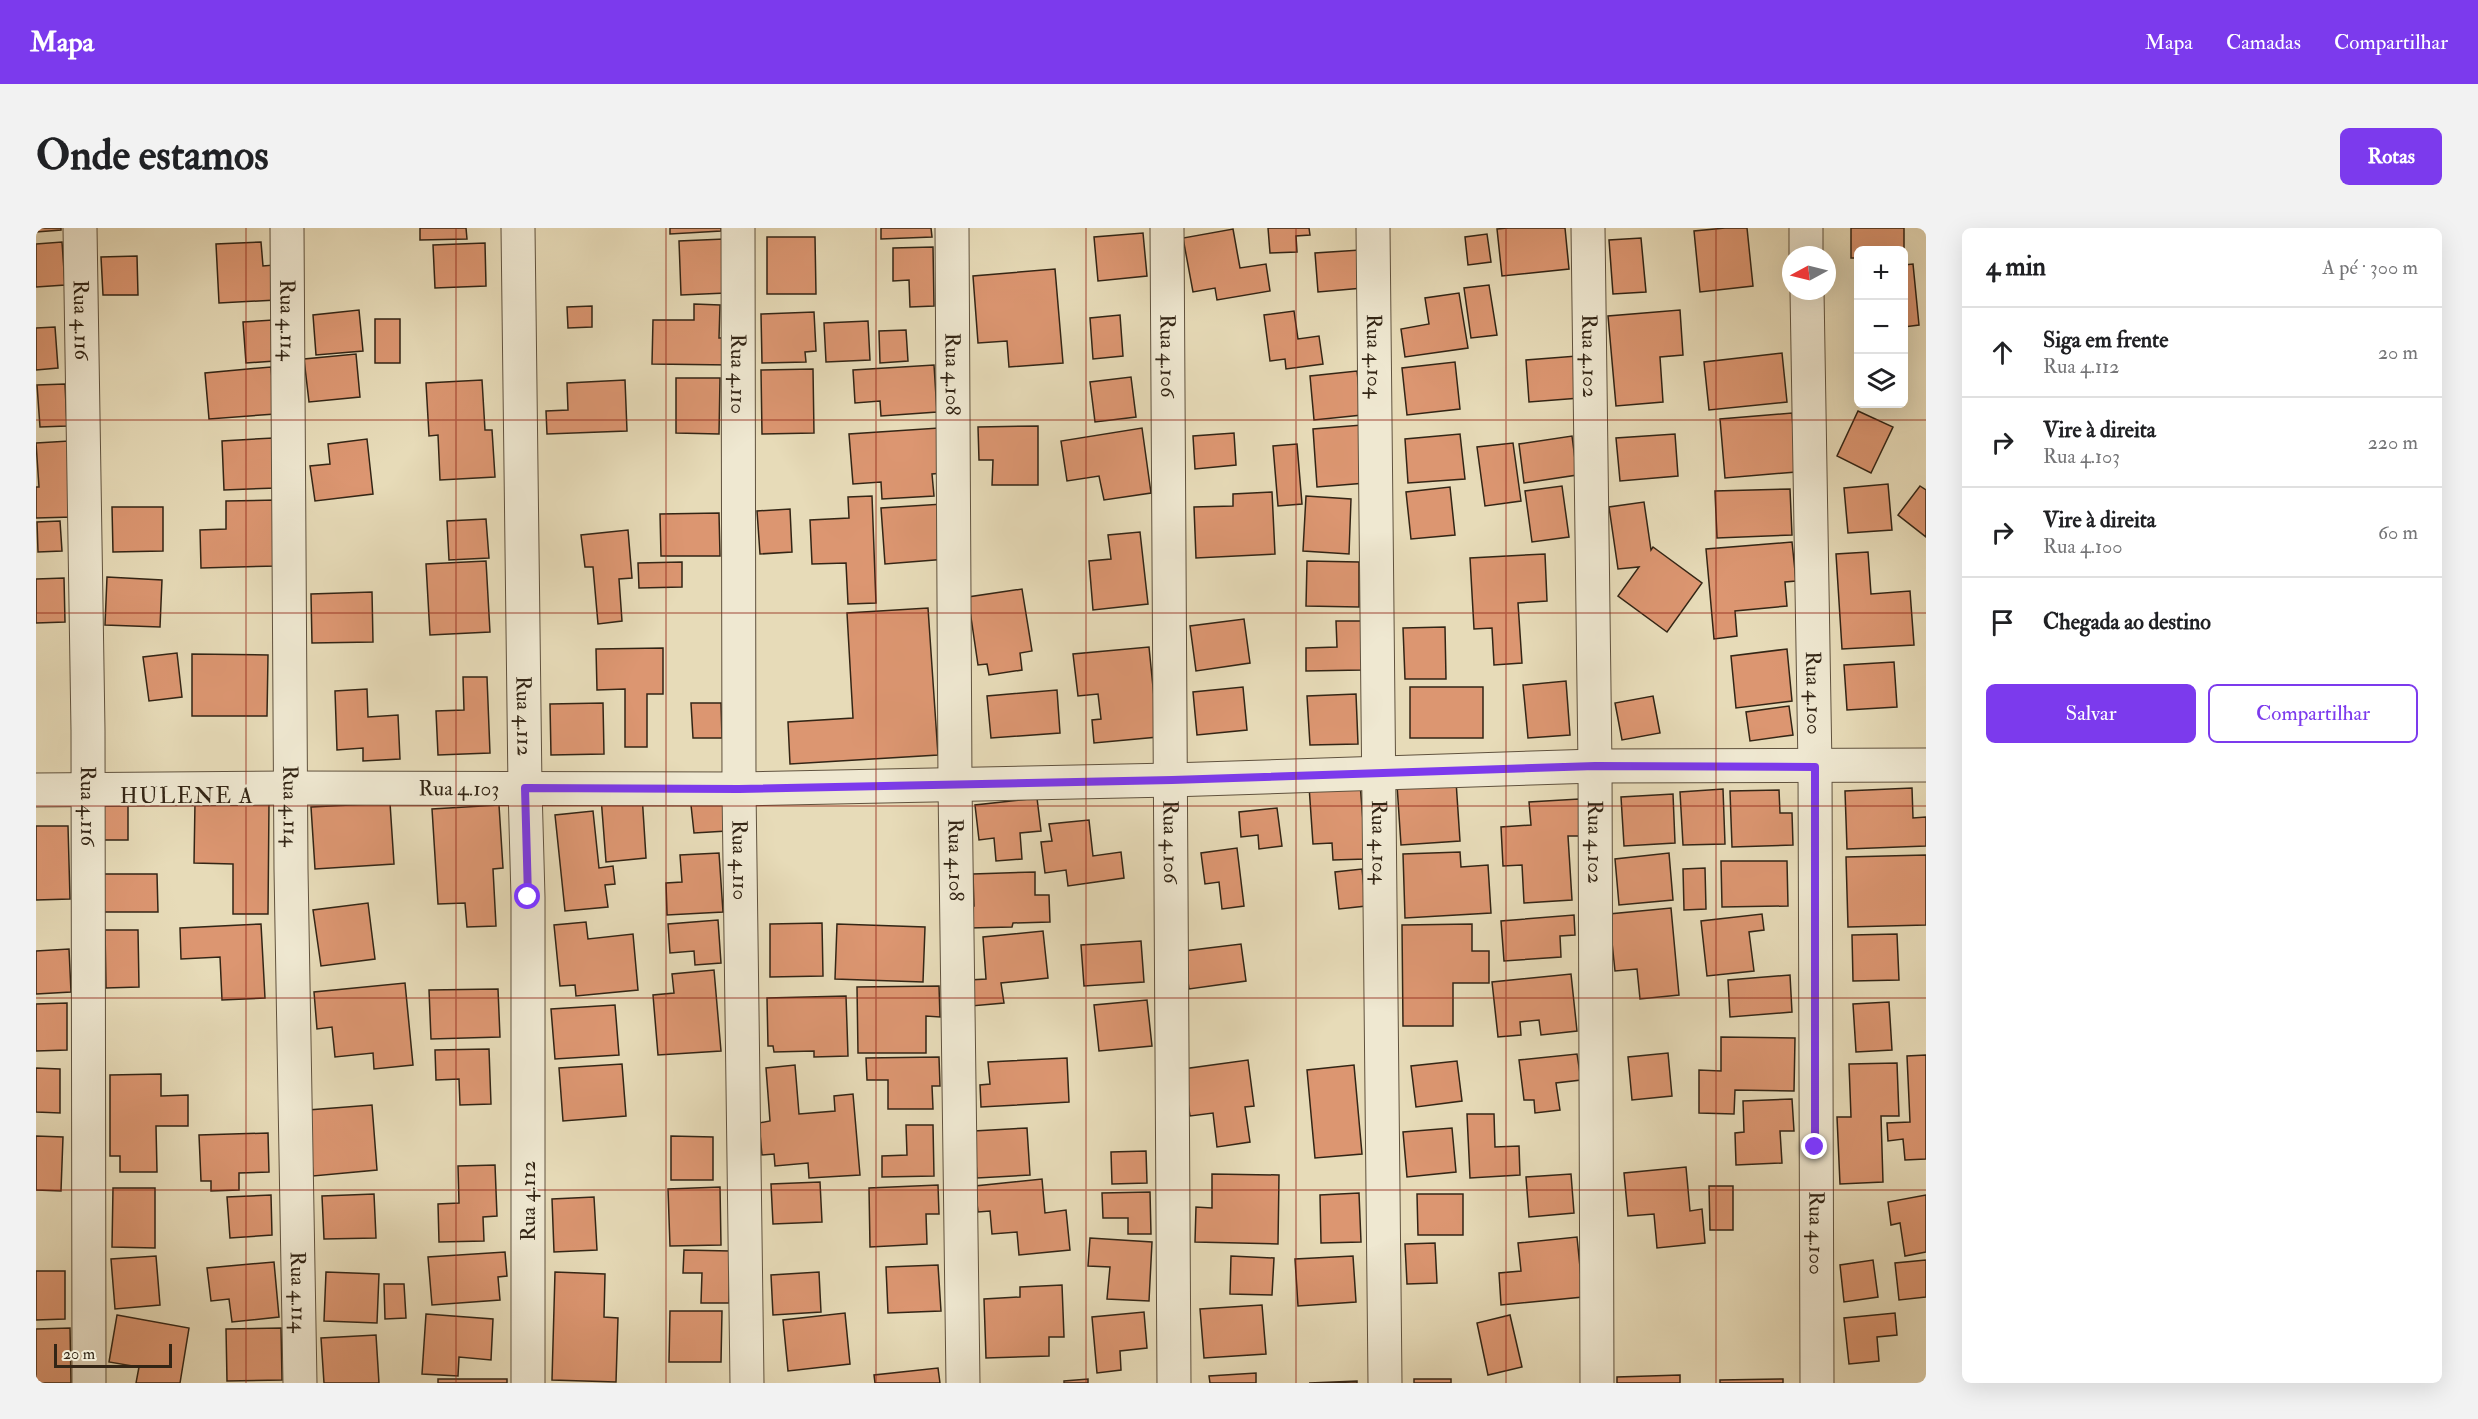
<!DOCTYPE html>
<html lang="pt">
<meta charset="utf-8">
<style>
:root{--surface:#fff;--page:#f2f2f2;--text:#202124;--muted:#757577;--line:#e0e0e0;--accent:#7c3aed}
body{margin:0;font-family:"IM FELL Double Pica",serif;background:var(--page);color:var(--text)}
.controls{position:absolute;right:18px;top:18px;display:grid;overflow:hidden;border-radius:9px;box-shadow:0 6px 24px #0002}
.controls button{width:54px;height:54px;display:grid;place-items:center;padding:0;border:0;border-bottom:2px solid var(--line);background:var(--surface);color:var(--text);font:30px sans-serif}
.compass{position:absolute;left:1746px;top:18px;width:54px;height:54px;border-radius:50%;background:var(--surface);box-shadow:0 6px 24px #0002;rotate:263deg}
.scale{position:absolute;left:18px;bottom:15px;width:118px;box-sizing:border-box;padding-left:6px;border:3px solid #332515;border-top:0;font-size:16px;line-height:21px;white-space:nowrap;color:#332515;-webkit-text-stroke:4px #efe8d1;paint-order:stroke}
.stop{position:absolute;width:18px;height:18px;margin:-14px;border:4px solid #7c3aed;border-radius:50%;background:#fff}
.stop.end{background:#7c3aed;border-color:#fff;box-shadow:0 2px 6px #0008}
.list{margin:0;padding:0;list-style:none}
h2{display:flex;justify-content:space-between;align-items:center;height:78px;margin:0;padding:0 24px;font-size:26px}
h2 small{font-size:20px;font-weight:400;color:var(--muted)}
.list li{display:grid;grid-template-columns:39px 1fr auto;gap:18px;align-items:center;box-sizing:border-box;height:90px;padding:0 24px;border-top:2px solid var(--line)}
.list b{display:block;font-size:22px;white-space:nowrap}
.list p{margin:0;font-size:20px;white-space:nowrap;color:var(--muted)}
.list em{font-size:20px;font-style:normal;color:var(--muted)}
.actions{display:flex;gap:12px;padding:18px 24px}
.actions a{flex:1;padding:14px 0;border:2px solid var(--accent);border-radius:9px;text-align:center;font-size:21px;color:var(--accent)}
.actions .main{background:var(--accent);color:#fff}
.icon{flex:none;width:33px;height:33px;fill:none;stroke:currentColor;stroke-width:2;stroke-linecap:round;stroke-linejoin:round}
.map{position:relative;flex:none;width:1890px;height:1155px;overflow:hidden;border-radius:9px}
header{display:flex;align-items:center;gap:36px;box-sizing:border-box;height:84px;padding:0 30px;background:var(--accent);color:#fff}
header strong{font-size:28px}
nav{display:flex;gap:33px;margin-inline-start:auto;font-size:21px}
.intro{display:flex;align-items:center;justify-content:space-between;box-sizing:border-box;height:144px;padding:0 36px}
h1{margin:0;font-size:42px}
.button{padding:15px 27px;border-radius:9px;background:var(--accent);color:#fff;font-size:21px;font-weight:700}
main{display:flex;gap:36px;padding:0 36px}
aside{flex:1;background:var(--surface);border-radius:9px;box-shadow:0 6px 24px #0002}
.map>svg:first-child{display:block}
</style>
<header>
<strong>Mapa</strong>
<nav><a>Mapa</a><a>Camadas</a><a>Compartilhar</a></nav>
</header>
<div class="intro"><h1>Onde estamos</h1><a class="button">Rotas</a></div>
<main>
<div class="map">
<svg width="1890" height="1155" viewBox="0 0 1890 1155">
<rect width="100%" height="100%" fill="#e7dbb8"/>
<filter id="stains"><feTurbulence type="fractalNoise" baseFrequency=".00333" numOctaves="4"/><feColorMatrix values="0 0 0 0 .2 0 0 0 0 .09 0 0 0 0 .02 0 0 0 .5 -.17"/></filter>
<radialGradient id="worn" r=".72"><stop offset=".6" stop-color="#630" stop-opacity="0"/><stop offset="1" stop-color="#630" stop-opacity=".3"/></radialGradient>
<!-- building -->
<path fill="#dc9671" stroke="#332515" stroke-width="1.5" d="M0 0H25V2L0 4Z
M384 0H430L431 11 384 12Z
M634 0H685V3L634 6Z
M845 0H895L896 9 845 11Z
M1232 0H1273L1274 7 1260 8 1261 24 1234 25Z
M1472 0H1529L1533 41 1466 48 1461 1Z
M1689 0H1711L1717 58 1664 64 1658 3Z
M1815 0H1868V30V22H1822V30H1815Z
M1197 1 1204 40 1230 36 1234 63 1181 72 1179 60 1157 64 1147 10Z
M1107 5 1111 48 1062 53 1058 9Z
M1451 6 1455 34 1432 37 1429 9Z
M731 9H779L780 66H731Z
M1605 10 1610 64 1577 66 1573 12Z
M688 11 690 65 645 67 643 13Z
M26 14 29 57 0 59V16Z
M225 14 227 38 238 37 240 72 183 75 180 16Z
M449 15 450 58 399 60 397 17Z
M897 19 898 78 874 79 873 52 857 53V20Z
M1324 22 1327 60 1282 64 1279 25Z
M101 28 102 67H67L65 29Z
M1877 36 1883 97 1868 99V37Z
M1019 41 1027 135 973 139 971 113 942 115 937 48Z
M1453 57 1461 107 1435 110 1428 60Z
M1423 65 1432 120 1369 129 1365 101 1393 96 1389 70Z
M658 76 684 77 683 110H695V137L616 136 617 92H658Z
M556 78V99L532 100 531 79Z
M323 82 327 123 280 127 277 87Z
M1644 82 1647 127 1624 129 1627 174 1580 178 1572 88Z
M1258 83 1262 111 1283 108 1287 136 1250 141 1249 131 1234 133 1228 87Z
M778 84 780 123 769 124 770 134 726 135 725 86Z
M1084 87 1087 128 1057 131 1054 90Z
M339 91H364V135H339Z
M237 92 239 133 210 135 207 94Z
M832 93 834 132 790 134 788 95Z
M19 99 22 140 0 142V100Z
M870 102 872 133 844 135 843 103Z
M1746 125 1751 174 1673 182 1668 134Z
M320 126 324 169 273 174 268 131Z
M1541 128 1544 170 1493 174 1490 132Z
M1419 134 1424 181 1371 187 1366 140Z
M898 137 901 184 845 188 844 173 819 175 817 142Z
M235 139 239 186 173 191 169 145Z
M777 141 778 205 726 206 725 142Z
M1321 143 1326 187 1278 192 1274 148Z
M1095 149 1100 189 1059 194 1054 154Z
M640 150H684L683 206 640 205Z
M446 152 449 202H456L459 249 404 252 402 207 393 208 390 155Z
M589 152 591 203 511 206 510 183 532 182 531 155Z
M29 156 31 198 4 199 1 157Z
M1822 183 1857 199 1835 245 1801 228Z
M1756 185 1760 244 1689 250 1684 191Z
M1326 197 1330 255 1281 259 1277 201Z
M1002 198V257H956L957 232H943L942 199Z
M903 200 907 245 896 246 898 268 846 271 845 254 817 256 813 206Z
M1106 200 1115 265 1068 272 1063 248 1031 253 1025 213Z
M1198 205 1200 237 1159 241 1157 208Z
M1424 206 1429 251 1372 255 1369 211Z
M1639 206 1642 248 1584 253 1580 210Z
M1536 208 1541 247 1488 255 1483 216Z
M237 210 240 260 188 262 186 213Z
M331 211 337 266 279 273 274 238 294 236 292 216Z
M33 213 37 289 0 290V259H3L0 215Z
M1477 215 1485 273 1449 278 1441 219Z
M1261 216 1266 276 1242 278 1237 218Z
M1852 256 1856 302 1812 305 1808 260Z
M1526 258 1533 309 1496 314 1489 263Z
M1884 258 1890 262V309L1862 287Z
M1414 259 1419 307 1375 311 1370 264Z
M1754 261 1756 307 1681 310 1679 263Z
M1236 264 1239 326 1160 330 1158 279 1197 278V266Z
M836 268 840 375 812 376 810 335 776 336 774 292 813 290 812 269Z
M1270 268 1315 271 1313 326 1267 323Z
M241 272 242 338 165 340 164 302 190 301V273Z
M1608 274 1615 322 1617 319 1666 355 1631 404 1582 368 1603 339 1582 341 1573 279Z
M907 276 911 331 849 336 845 280Z
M76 279H127V323L77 324Z
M754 281 756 324 724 326 721 283Z
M683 285 684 328H625L624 286Z
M450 291 453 330 413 332 411 293Z
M24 293 26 323 2 324 1 294Z
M592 302 596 350 583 351 586 393 562 396 557 339H549L545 307Z
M1104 304 1112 376 1057 382 1053 333 1075 331 1072 307Z
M1756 314 1760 353 1749 354 1751 378 1699 383 1701 408 1678 411 1670 321Z
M1832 324 1835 366 1874 363 1878 417 1806 421 1800 326Z
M1509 326 1511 373 1482 375 1486 435 1458 437 1456 400 1438 401 1434 330Z
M450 333 454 404 394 407 390 336Z
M1271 333 1323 334V379L1270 378Z
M646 334V359L603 360 602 335Z
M71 349 126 352 124 399 69 397Z
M28 350 29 394 0 395V351Z
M986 361 996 423 984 425 986 442 953 447 951 436 942 437 932 369Z
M336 364 337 414 276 415 275 366Z
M892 380 902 527 754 536 752 494 817 490 811 385Z
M1208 391 1214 435 1160 443 1154 398Z
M1300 393H1325L1326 442 1270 443V420L1301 419Z
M1409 399 1410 451H1369L1367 400Z
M1113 419 1122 509 1058 515 1056 492 1065 491 1062 466 1042 468 1037 426Z
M627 420V466H611V519H589V461L561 462 560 421Z
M1751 421 1756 473 1700 480 1695 428Z
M141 425 146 469 113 473 107 429Z
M156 426 232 427 231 488H156Z
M1858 434 1861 479 1811 482 1808 437Z
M427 449H451L454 525 402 527 400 483 428 482Z
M1530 453 1534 507 1492 510 1487 457Z
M1207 459 1211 502 1161 507 1157 464Z
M1374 459H1447V510H1374Z
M331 461 332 489 362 487 364 531 327 533V520L301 522 299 463Z
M1021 462 1024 505 955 510 951 468Z
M1320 466 1322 516 1274 517 1271 468Z
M1617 468 1624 505 1586 512 1579 475Z
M567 475 568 526 515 527 514 476Z
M655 475H685L686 510H657Z
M1753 478 1757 507 1714 513 1710 484Z
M1420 553 1424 613 1365 617 1361 557Z
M1324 555 1330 631 1297 632 1296 615 1277 616 1273 558Z
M1876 560 1877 590 1890 589V618L1811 621 1809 563Z
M1687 561 1689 616 1647 617 1644 564Z
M1743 562 1744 585H1756L1757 617 1696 619 1694 563Z
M606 566 610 630 570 634 565 569Z
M1637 566 1639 615 1588 618 1585 569Z
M1001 570 1005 603 984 605 986 631 960 633 958 610 943 612 939 577Z
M1543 571 1546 608H1532L1536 672 1488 675 1486 637 1467 638 1465 599 1495 597 1493 574Z
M58 574H92V612H57Z
M159 574 233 575 232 686H197V636L158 635Z
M688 574 691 603 658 605 655 577Z
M354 575 358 636 279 641 275 579Z
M463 577 467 640 457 641 460 698 431 699 429 675 402 676 396 581Z
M1241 580 1246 618 1223 621 1222 607 1205 609 1203 584Z
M557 583 563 640 577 638 579 656 569 657 572 679 529 683 519 587Z
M1053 592 1057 628 1085 624 1088 650 1032 658 1030 642 1009 645 1005 614 1016 613 1013 596Z
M0 598H32L34 671 0 672Z
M1201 620 1208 678 1186 681 1183 654 1169 656 1165 625Z
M1424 624 1425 639 1452 637 1455 685 1369 690 1367 626Z
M683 625 687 684 631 687 630 655 646 654 644 627Z
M1633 625 1637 672 1583 677 1579 631Z
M1890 627V697L1812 699 1810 629Z
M1685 633H1751L1752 678 1686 679Z
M1669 640 1670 681 1648 682 1647 641Z
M1326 641 1330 678 1303 681 1299 644Z
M999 644V667H1013L1014 694 977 695 976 699 933 700 932 678H938L937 646Z
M67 646H121L122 684H68Z
M332 675 339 731 285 738 277 682Z
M1635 680 1643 767 1604 771 1601 741 1579 743 1573 686Z
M1726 686 1728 702 1713 704 1718 743 1671 748 1665 693Z
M1538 687 1539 707 1524 708 1525 729 1468 733 1465 693Z
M682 692 685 735 659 737 658 723 634 725 632 696Z
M550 694 552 711 597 706 602 762 540 768 539 757 524 758 518 697Z
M786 695 787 748 734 749V696Z
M225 696 229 770 186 772 184 729 145 731 144 700Z
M801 696 889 699 887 754 799 751Z
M1436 696V723H1453V755H1417V798H1367L1366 697Z
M69 702H102L103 759 70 760Z
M1007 703 1012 750 965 755 968 775 935 778 933 752 950 751 947 709Z
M1861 706 1863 752 1817 753 1816 707Z
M1105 713 1108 754 1048 758 1045 717Z
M1205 716 1210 753 1153 761 1148 723Z
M33 721 35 764 0 766V723Z
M678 742 685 823 622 827 617 767 638 765 636 746Z
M1535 746 1541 803 1505 807 1503 792 1484 794 1485 807 1462 809 1456 754Z
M1754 747 1756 784 1694 789 1692 752Z
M369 755 377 837 338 841 337 825 299 829 296 799 281 801 278 764Z
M903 758 904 789 890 788V825H822L821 759Z
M462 761 464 809 395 811 393 762Z
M810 768 812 828 778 829V823L738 824 737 818H732L731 770Z
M1111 772 1116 818 1063 823 1058 777Z
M1853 774 1856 822 1820 824 1817 776Z
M31 775V822L0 823V776Z
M579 777 583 827 519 831 515 781Z
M1685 809 1759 810 1758 863 1699 862 1698 886 1663 885V842L1685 843Z
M453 821 455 876 424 877 423 851 400 852 399 822Z
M1632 825 1636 868 1596 872 1592 829Z
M1541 826 1545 852 1520 855 1524 882 1499 885 1498 872H1488L1483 832Z
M1890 827V931L1869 932 1867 911 1852 913 1851 895 1874 894 1871 828Z
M903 829 904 858H896L897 881H852V852H831L830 830Z
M1031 830 1033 874 945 879 944 857 954 856 952 834Z
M1212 832 1218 878 1209 879 1214 914 1181 919 1177 885 1154 888 1147 841Z
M1421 833 1426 873 1380 879 1375 838Z
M1861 835 1863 888H1845L1847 954 1804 956 1801 889H1815L1813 836Z
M586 836 590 888 527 893 523 840Z
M759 837 763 886 799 883 798 868 817 866 824 947 773 950 772 935 739 938 738 926 726 927 723 895 734 893 730 840Z
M1318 837 1326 926 1279 930 1271 842Z
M0 840 24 841V885L0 884Z
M125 846V868L152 867V898H120L121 944H84V928H74V847Z
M1756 871 1758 903H1744L1746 935 1700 937 1699 905 1708 904 1707 873Z
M336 877 341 942 277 948 272 882Z
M1431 886H1458L1459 919 1483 918 1484 947 1434 950Z
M870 897H897L898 948 846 949V928L871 927Z
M991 900 994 947 941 950 938 903Z
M1416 900 1420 944 1371 949 1367 904Z
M232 905 233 944 203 945V962L175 963V953H165L163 907Z
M0 908 27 909 25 963 0 962Z
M635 908 677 909V952H635Z
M1110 923 1111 955 1076 956 1075 924Z
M459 937 461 988 447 989 448 1013 403 1014 402 976 423 975 422 938Z
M1650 939 1654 983 1666 981 1669 1015 1621 1020 1618 986 1592 988 1588 945Z
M1176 946 1243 947 1242 1016 1159 1014 1160 979 1176 980Z
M1535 946 1538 985 1493 989 1490 949Z
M1006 951 1009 985 1030 982 1034 1022 983 1027 981 1004 956 1006 954 983 942 984 939 958Z
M784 954 786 994 737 996 735 956Z
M902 957 903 986H890L891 1016 834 1019 833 960Z
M1673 958H1697V1002H1674Z
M684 959 685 1017 634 1018 632 961Z
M77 960H119V1020L76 1019Z
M1114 964 1115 1006H1092V990H1067L1066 965Z
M1323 965 1325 1014 1285 1015 1284 967Z
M338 966 340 1010 288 1011 286 968Z
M1381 966H1427V1007H1382Z
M235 967 236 1007 194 1010 191 969Z
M1890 967V1024L1869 1028 1864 995 1855 997 1852 974Z
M558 969 561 1022 518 1024 516 971Z
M1541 1009 1547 1069 1465 1077 1463 1045 1485 1043 1482 1015Z
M1054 1010 1116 1014 1113 1073 1071 1071 1074 1039 1052 1038Z
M1399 1015 1401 1055 1371 1056 1369 1016Z
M648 1022 694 1023 693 1075H665L666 1045H647Z
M469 1024 471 1048 462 1049 464 1072 396 1077 392 1029Z
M120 1028 124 1077 79 1081 75 1031Z
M1195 1028 1238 1030 1236 1067 1194 1066Z
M1317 1028 1320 1074 1262 1078 1259 1031Z
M1837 1032 1842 1069 1808 1074 1804 1037Z
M1890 1032V1069L1863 1072 1859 1035Z
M238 1034 243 1089 196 1094 193 1071 175 1073 171 1040Z
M902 1037 905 1083 852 1085 850 1039Z
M0 1043H29V1091L0 1092Z
M290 1044 343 1046 341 1095 288 1093Z
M519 1044 569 1046 568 1089 582 1090 580 1154 516 1152Z
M783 1044 785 1084 737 1087 735 1047Z
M348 1056H368L370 1090 349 1091Z
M1026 1057 1028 1109H1013V1128L950 1130 948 1071 984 1069V1059Z
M1226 1077 1230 1126 1168 1130 1164 1081Z
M634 1083H686L685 1134H633Z
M1108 1084 1111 1120 1084 1123 1085 1142 1061 1145 1056 1089Z
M809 1085 814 1136 752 1143 747 1092Z
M1859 1085 1861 1107 1841 1109 1843 1133 1813 1136 1808 1090Z
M390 1086 457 1091 455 1132 423 1129 422 1148 386 1146Z
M81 1087 153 1100 144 1155H100L103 1139 73 1134Z
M1474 1087 1486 1139 1452 1147 1441 1095Z
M34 1100 35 1155H0V1101Z
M245 1100 246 1152 191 1153 190 1101Z
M340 1107 343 1155H288L285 1110Z
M902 1140 904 1155H839L838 1147Z
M1220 1145V1155H1174L1173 1148Z
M1644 1147V1155H1581V1149Z
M402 1151H471V1155H402Z
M1052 1151V1155H1028V1153Z
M1378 1151H1415V1155H1378Z
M1747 1151V1155H1684V1152Z
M1321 1153V1155H1273Z"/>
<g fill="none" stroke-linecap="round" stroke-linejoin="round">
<defs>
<g id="street">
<path id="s1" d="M44 0 52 502 53 1155"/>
<path id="s2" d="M251 0 255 641 264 1155"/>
<path id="s3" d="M482 0 489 560 492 669V1155"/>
<path id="s4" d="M702 0 703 561 711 1155"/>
<path id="s5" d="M916 0 919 557 927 1155"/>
<path id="s6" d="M1131 0 1138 1155"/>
<path id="s7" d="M1337 0 1349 1155"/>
<path id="s8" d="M1552 0 1559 538 1561 1155"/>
<path d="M1770 0V27"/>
<path id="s9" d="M1771 63 1779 539 1781 1155"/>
<path id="s10" d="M0 562 254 560 703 561 1135 552 1559 538 1890 537"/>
</g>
</defs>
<!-- street casing -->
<use href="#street" stroke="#60523e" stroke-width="35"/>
<!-- street -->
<use href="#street" stroke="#efe8d1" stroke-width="33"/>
</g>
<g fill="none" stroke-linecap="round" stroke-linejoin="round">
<!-- route -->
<path stroke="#7c3aed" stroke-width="8" d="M492 669 489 560 703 561 1136 552 1559 538 1779 539V919"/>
</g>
<!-- grid -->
<path fill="none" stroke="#8f2418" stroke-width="1.5" stroke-opacity="0.55" d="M210 0V1155M420 0V1155M630 0V1155M840 0V1155M1050 0V1155M1260 0V1155M1470 0V1155M1680 0V1155M0 192H1890M0 385H1890M0 578H1890M0 770H1890M0 962H1890"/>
<g text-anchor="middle" stroke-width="4.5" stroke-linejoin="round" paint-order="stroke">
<!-- street labels -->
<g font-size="21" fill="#332515" stroke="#efe8d1">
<text dy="7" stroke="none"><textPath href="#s1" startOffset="92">Rua 4.116</textPath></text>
<text dy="7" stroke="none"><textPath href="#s2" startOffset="92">Rua 4.114</textPath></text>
<text dy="7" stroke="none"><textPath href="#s6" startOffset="128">Rua 4.106</textPath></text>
<text dy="7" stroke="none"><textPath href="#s7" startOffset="128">Rua 4.104</textPath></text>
<text dy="7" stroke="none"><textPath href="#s8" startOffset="128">Rua 4.102</textPath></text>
<text dy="7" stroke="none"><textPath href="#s4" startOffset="146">Rua 4.110</textPath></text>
<text dy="7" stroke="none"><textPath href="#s5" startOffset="146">Rua 4.108</textPath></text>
<text dy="7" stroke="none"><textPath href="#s9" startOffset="402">Rua 4.100</textPath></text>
<text dy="7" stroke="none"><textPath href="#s3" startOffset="488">Rua 4.112</textPath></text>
<text dy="7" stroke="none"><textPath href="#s10" startOffset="423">Rua 4.103</textPath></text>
<text dy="7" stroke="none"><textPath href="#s1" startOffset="578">Rua 4.116</textPath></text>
<text dy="7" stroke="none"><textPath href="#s2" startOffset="578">Rua 4.114</textPath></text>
<text dy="7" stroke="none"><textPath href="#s6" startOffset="614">Rua 4.106</textPath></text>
<text dy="7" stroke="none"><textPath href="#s7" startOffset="614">Rua 4.104</textPath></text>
<text dy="7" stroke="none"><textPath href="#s8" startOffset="614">Rua 4.102</textPath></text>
<text dy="7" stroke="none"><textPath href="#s4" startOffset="632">Rua 4.110</textPath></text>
<text dy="7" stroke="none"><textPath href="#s5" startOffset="632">Rua 4.108</textPath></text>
<text transform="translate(492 973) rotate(-90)" y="7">Rua 4.112</text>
<text dy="7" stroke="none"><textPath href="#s9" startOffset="942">Rua 4.100</textPath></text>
<text dy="7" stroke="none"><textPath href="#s2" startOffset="1064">Rua 4.114</textPath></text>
</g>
<!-- neighbourhood labels -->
<g font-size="22" letter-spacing="1.5" fill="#332515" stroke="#efe8d1">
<text x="151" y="575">HULENE A</text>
</g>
</g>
<rect width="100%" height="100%" filter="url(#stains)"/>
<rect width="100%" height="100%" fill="url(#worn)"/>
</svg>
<div class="controls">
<button>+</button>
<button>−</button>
<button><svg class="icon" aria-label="layers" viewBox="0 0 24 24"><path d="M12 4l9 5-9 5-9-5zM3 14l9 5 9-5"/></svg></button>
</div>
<svg class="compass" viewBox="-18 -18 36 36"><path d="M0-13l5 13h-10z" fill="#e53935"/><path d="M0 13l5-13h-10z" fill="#757577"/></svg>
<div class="scale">20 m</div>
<div class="stop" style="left:492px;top:669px"></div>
<div class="stop end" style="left:1779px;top:919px"></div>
</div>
<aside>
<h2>4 min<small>A pé · 300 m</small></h2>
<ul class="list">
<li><svg class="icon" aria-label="ahead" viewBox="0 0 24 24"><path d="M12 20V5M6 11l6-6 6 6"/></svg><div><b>Siga em frente</b><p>Rua 4.112</p></div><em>20 m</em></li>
<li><svg class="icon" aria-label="right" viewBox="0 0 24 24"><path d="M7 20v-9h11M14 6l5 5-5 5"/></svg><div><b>Vire à direita</b><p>Rua 4.103</p></div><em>220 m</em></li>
<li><svg class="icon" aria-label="right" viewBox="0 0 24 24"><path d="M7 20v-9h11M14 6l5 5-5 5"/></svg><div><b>Vire à direita</b><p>Rua 4.100</p></div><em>60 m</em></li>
<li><svg class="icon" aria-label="arrive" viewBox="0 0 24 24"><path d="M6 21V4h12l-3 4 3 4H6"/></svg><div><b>Chegada ao destino</b></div></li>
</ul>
<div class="actions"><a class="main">Salvar</a><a>Compartilhar</a></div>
</aside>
</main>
